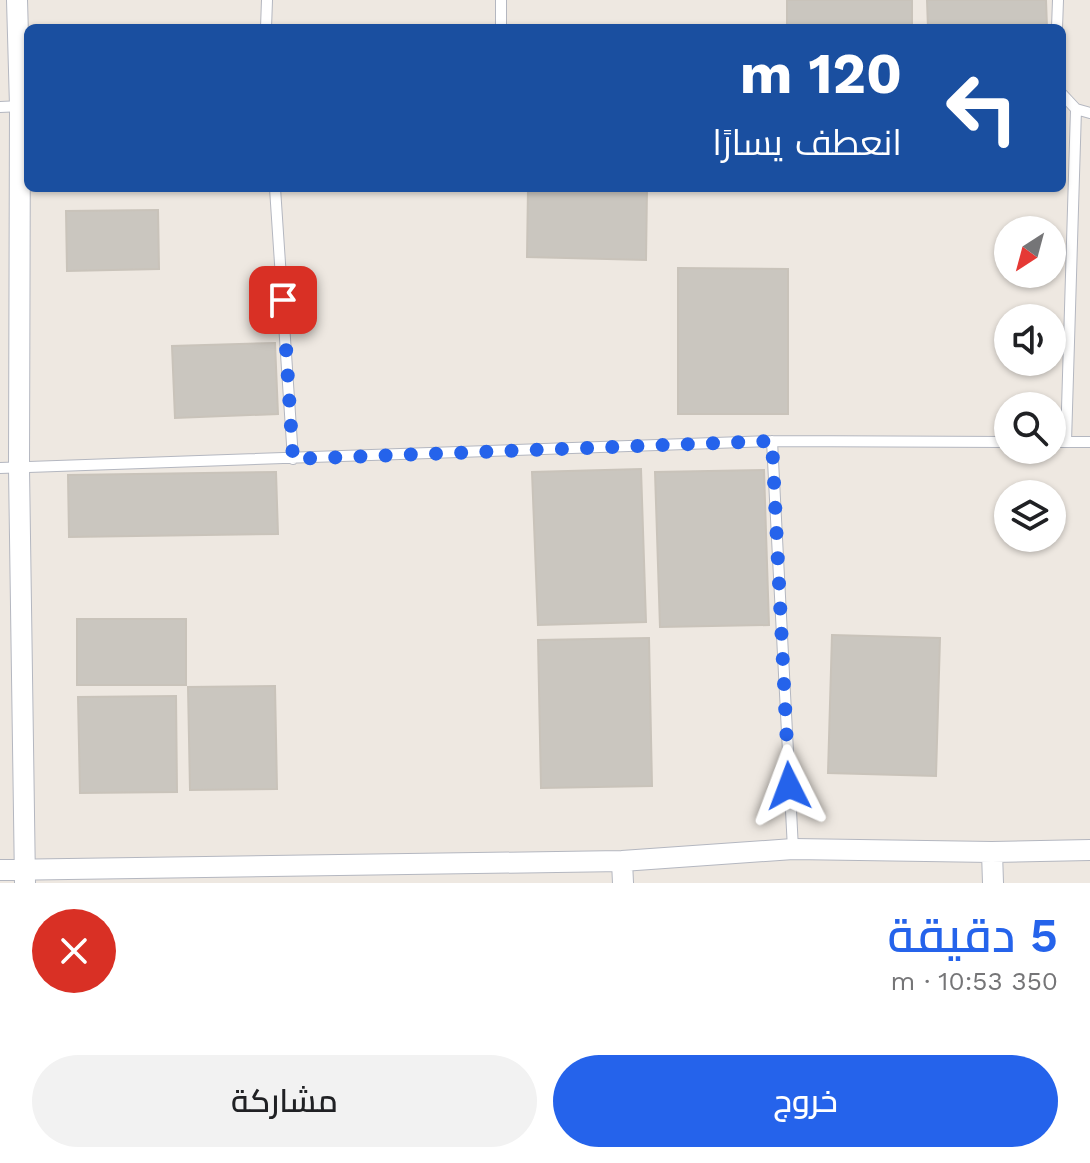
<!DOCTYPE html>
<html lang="ar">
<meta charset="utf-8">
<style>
:root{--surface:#fff;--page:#f2f2f2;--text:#202124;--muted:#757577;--accent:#2563eb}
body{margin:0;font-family:"Work Sans",Cairo,sans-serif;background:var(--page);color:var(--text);direction:rtl;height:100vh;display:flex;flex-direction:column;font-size:30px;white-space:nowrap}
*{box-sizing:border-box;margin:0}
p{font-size:26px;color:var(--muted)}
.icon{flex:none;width:44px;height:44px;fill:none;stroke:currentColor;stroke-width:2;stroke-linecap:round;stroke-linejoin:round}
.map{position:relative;height:883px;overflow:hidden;direction:ltr}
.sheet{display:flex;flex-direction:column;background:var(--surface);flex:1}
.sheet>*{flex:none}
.top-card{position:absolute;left:24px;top:24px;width:1042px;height:168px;border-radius:12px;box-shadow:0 2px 6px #0004;direction:rtl;background:#1a4fa0;color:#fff;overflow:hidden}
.needle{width:52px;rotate:216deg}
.tools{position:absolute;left:994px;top:216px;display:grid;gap:16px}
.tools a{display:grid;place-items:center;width:72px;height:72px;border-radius:50%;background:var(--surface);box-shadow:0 2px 6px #0004;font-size:40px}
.pin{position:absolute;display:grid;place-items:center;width:68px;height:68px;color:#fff;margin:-34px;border-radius:16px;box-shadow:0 4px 12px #0006}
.me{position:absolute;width:88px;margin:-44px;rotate:357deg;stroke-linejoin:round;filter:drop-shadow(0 0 6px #0008)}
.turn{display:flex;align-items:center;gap:28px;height:168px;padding:0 32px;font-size:36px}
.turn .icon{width:104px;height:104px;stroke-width:2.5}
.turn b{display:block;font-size:56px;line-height:68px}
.round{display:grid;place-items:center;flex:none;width:84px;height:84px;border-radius:42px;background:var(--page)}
.head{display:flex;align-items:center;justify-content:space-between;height:136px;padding:0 32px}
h1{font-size:48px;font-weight:600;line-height:60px;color:var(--accent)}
.button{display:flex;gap:16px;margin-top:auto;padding:16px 32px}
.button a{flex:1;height:92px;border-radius:48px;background:var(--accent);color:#fff;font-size:32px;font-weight:600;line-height:92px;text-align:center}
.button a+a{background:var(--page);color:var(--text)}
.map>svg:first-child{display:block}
</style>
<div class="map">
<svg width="1090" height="883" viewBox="0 0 1090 883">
<rect width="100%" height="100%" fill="#eee8e1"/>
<!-- building -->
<path fill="#cac6bf" stroke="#c9c3ba" stroke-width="2" d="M 787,0 L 912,0 L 912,28 L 787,28 Z
M 927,0 L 1046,0 L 1047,28 L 928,28 Z
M 528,188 L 647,188 L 646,260 L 527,257 Z
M 158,210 L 159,269 L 67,271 L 66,211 Z
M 678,268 L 788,269 L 788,414 L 678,414 Z
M 275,343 L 278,414 L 175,418 L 172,346 Z
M 641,469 L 646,622 L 538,625 L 532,472 Z
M 764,470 L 769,625 L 660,627 L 655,472 Z
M 276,472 L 278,534 L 69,537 L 68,475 Z
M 77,619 L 186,619 L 186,685 L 77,685 Z
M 832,635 L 940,638 L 936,776 L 828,773 Z
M 649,638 L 652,786 L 541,788 L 538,640 Z
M 275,686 L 277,789 L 190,790 L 188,687 Z
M 176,696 L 177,792 L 80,793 L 78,697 Z"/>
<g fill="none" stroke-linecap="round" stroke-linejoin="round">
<defs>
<path id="lane" d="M 266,28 L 267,0
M 501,28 L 501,0
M 1057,28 L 1058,0
M 1062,94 L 1076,109 L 1090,113
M 0,107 L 22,106
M 275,188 L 293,459
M 772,441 L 793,849
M 1052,442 L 1090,442
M 1066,442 L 1076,109
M 0,468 L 772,441 L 1008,442"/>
<path id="street" d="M 17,0 L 20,106 L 19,468 L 25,883
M 992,852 L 993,883
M 622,861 L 623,883
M 0,870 L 622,861 L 793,849 L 992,852 L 1090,850"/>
</defs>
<!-- lane casing -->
<use href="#lane" stroke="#b4b7c0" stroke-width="12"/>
<!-- street casing -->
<use href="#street" stroke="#b4b7c0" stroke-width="22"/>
<!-- lane -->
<use href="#lane" stroke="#fff" stroke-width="10"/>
<!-- street -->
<use href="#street" stroke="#fff" stroke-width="20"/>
</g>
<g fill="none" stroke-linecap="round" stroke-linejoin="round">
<!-- route -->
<path stroke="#2563eb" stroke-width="14" stroke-dasharray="0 25.2" d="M 283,300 L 293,459 L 772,441 L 789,786"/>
</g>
</svg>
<div class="tools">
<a><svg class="needle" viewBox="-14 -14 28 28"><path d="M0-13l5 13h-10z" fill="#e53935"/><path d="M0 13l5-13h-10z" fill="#757577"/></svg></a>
<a><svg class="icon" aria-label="sound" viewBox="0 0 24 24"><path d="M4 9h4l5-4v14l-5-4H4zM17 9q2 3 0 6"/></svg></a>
<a><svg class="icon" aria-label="search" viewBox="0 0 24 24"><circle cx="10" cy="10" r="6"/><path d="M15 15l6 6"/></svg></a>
<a><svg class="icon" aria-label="layers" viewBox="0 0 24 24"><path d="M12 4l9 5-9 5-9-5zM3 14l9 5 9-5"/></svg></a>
</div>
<div class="pin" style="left:283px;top:300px;background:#d93025"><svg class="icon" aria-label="arrive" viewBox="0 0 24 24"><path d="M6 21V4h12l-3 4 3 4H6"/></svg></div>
<svg class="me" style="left:789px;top:786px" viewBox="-20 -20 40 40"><path d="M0-17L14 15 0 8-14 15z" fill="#2563eb" stroke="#fff" stroke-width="4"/></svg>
<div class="top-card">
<div class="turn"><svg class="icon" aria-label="left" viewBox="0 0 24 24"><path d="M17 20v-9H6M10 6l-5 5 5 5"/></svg><div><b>120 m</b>انعطف يسارًا</div></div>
</div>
</div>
<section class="sheet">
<div class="head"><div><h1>5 دقيقة</h1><p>350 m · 10:53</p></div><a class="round" style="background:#d93025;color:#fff"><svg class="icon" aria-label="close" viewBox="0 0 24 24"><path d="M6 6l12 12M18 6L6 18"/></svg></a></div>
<div class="button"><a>خروج</a><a>مشاركة</a></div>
</section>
